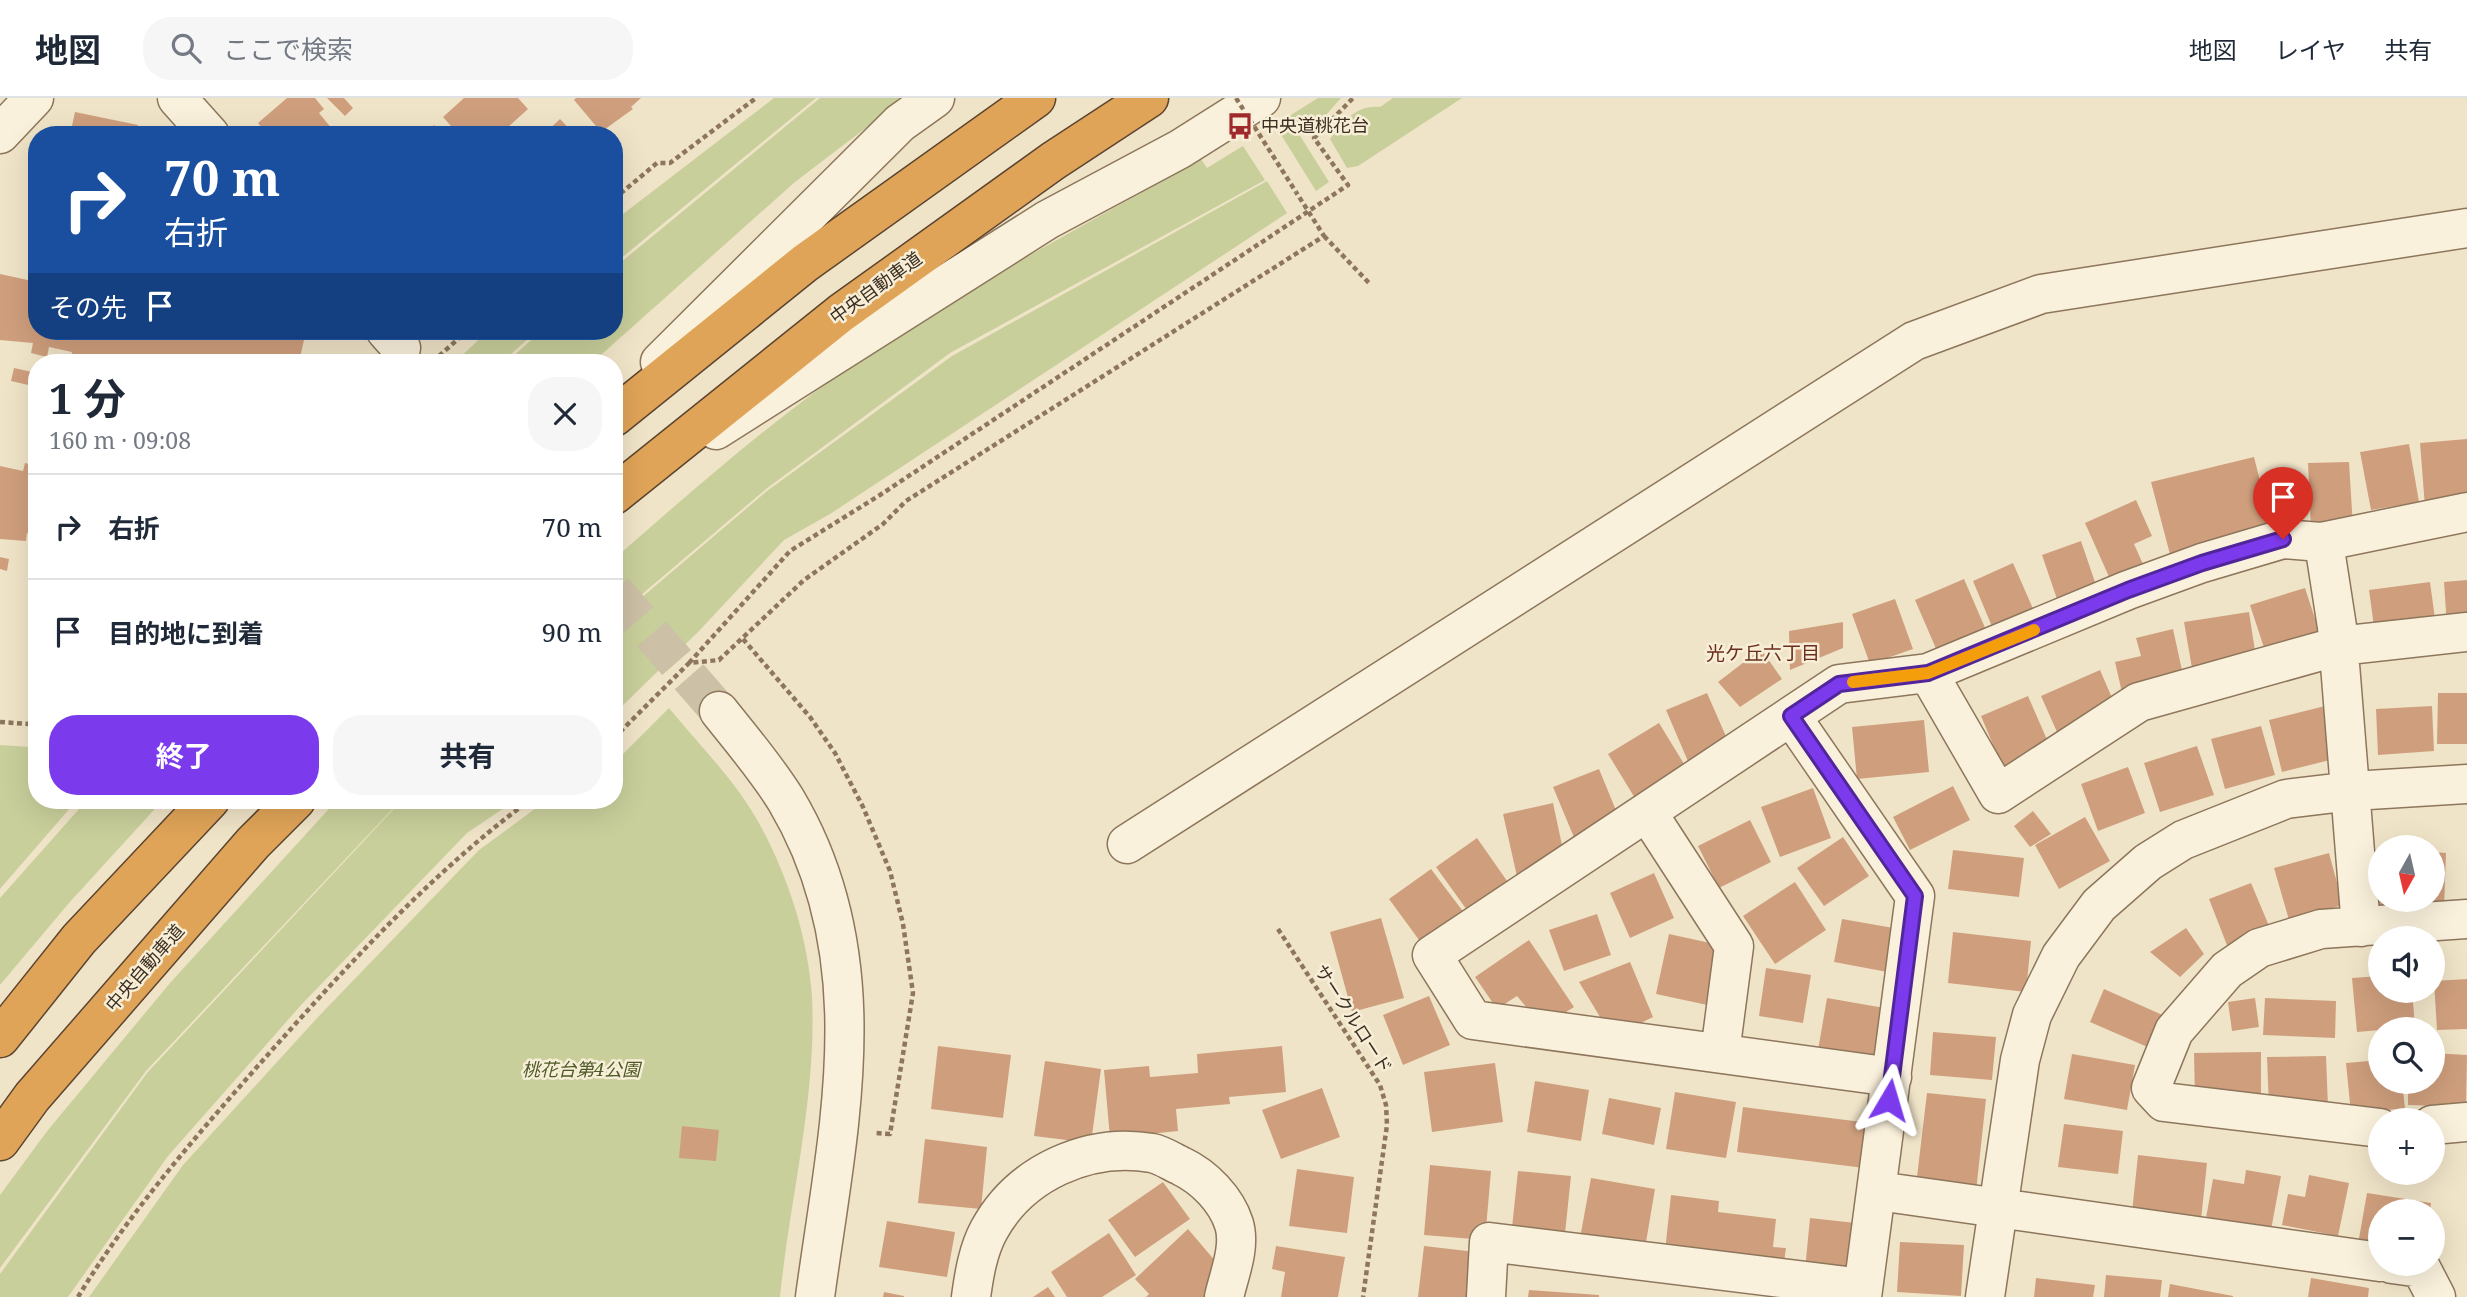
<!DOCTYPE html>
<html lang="ja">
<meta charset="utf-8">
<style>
:root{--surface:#fff;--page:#f6f6f7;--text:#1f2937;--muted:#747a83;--line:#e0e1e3;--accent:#7c3aed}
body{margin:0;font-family:"Noto Serif","Noto Sans JP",serif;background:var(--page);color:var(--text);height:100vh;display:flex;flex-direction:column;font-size:26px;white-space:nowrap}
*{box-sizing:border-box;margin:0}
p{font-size:23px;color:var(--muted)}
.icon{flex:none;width:38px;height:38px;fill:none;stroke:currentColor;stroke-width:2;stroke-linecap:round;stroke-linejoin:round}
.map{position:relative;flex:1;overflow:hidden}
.side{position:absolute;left:28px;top:256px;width:595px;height:455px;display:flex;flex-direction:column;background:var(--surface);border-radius:28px;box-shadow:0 7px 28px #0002}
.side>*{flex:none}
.hud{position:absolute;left:28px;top:28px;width:595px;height:214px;border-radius:28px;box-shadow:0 7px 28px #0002;background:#1a4fa0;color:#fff;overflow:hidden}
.needle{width:46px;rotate:188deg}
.controls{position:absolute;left:2368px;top:737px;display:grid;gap:14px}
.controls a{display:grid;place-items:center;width:77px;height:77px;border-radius:50%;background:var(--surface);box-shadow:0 7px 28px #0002;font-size:35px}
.pin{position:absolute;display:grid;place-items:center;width:60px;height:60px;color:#fff;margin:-72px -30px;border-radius:50% 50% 50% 0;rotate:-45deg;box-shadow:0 0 7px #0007}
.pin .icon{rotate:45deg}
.me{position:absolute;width:77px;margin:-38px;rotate:7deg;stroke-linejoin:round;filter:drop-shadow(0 0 5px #0008)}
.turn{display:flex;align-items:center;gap:24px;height:147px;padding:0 21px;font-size:32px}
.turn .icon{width:91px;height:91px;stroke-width:2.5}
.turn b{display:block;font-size:49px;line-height:60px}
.then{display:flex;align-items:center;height:66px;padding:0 21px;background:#0003;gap:14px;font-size:26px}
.round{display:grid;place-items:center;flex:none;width:74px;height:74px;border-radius:28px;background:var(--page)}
.head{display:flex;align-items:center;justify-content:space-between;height:119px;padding:0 21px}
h1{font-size:42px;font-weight:700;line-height:52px}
.cta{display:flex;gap:14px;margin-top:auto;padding:14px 21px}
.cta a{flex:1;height:80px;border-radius:28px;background:var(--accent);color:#fff;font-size:28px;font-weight:700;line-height:80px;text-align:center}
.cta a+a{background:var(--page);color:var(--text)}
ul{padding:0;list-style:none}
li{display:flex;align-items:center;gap:21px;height:105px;padding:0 21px;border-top:2px solid var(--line)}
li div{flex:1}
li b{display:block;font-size:26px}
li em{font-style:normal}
header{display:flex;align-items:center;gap:42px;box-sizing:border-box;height:98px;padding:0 35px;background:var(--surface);border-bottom:2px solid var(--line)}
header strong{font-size:33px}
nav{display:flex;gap:38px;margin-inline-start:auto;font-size:24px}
.search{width:490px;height:63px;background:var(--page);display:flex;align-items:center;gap:18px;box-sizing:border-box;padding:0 24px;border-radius:28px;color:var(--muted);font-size:26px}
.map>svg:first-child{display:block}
</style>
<header>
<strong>地図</strong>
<div class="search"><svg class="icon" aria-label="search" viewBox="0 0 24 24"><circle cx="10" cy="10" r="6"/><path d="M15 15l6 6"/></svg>ここで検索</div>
<nav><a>地図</a><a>レイヤ</a><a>共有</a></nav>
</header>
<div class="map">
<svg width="2467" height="1199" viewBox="0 0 2467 1199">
<rect width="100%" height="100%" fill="#f0e4c8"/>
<!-- green -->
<path fill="#c9cf9b" d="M 774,0 L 816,0 L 614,166 L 614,123 Z
M 820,0 L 905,0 L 795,84 L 593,264 L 507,264 L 541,233 L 614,233 L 614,170 Z
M 1318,0 L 1341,0 L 1320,24 L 1299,36 L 1329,84 L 1316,93 L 1275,27 Z
M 1393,0 L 1462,0 L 1358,68 L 1347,70 L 1330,41 C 1345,23 1355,7 1380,9 Z
M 1243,48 L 1265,82 L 950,255 L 766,391 L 614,520 L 614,461 C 693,392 771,323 858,263 C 967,188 1086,127 1201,61 L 1207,70 Z
M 1267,83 L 1287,115 L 830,416 L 784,442 L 699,533 L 614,616 L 614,523 L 767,393 L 952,258 Z
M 488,233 L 537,233 L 502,264 L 455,264 Z
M 669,610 C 699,647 737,684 760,727 C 788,778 808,840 812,898 C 817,998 790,1100 780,1199 L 89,1199 L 183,1067 L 318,919 L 479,752 L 547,702 L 614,702 L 614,665 Z
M 37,642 L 37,702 L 77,702 L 0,791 L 0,647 L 29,649 Z
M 87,702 L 163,702 L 69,805 L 0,887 L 0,800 Z
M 337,702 L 401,702 L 146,973 L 0,1170 L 0,1097 L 48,1032 L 170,885 Z
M 402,702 L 516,702 L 467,735 L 302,906 L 168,1058 L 68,1199 L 0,1199 L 0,1176 L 147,975 Z"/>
<!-- building -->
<path fill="#cf9f7d" d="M 287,0 L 315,0 L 324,11 L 319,15 L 337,37 L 268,37 L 258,25 Z
M 327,0 L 344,0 L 353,10 L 345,18 Z
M 464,0 L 518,0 L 528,11 L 499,37 L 459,37 L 443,19 Z
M 576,0 L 641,0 L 631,9 L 633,11 L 601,34 L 574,2 Z
M 75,14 L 138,27 L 137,37 L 70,37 Z
M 560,21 L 575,37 L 543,37 Z
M 434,27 L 443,37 L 423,37 Z
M 0,176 L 37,184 L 37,233 L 306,233 L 299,264 L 129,264 L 129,261 L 108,257 L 107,260 L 97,258 L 95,264 L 71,259 L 72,254 L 49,249 L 47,259 L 31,255 L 33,245 L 0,242 Z
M 14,270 L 37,275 L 37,289 L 11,283 Z
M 2467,341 L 2467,405 L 2425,409 L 2420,345 Z
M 2409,346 L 2419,404 L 2371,412 L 2360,354 Z
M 2254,359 L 2274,438 L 2172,464 L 2151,384 Z
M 2349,364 L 2353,429 L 2311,431 L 2308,365 Z
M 25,365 L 37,368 L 36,437 L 27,435 L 26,443 L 0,441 L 0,368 L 23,373 Z
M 2136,402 L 2152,438 L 2134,446 L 2143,466 L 2110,481 L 2085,425 Z
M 2081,443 L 2097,490 L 2058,504 L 2042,457 Z
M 0,459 L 9,461 L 7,473 L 0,471 Z
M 2013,465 L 2034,513 L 1993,531 L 1973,483 Z
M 1964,481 L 1986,532 L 1937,553 L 1915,502 Z
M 2467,482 L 2467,527 L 2447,529 L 2444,484 Z
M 2430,484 L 2436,528 L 2375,536 L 2369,492 Z
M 2305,490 L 2322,542 L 2267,559 L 2250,507 Z
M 1895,501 L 1913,551 L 1870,566 L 1852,516 Z
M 2249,514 L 2257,566 L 2193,576 L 2184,524 Z
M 1843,524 L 1843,550 L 1790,572 L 1789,533 Z
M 2173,531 L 2185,586 L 2123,599 L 2115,564 L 2141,558 L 2136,540 Z
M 1761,551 L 1782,581 L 1740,609 L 1718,584 Z
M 2100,572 L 2116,609 L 2057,634 L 2041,598 Z
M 1707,595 L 1732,652 L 1693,675 L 1666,612 Z
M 2438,595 L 2467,595 L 2467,646 L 2437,646 Z
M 2028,598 L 2052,653 L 2004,673 L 1981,618 Z
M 2325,608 L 2338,660 L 2282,674 L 2269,622 Z
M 2432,608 L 2434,653 L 2378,657 L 2376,611 Z
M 1924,622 L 1929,674 L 1857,681 L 1852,629 Z
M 1659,625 L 1692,679 L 1641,710 L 1608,656 Z
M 2261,628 L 2275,677 L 2225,691 L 2211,641 Z
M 2197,648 L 2214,697 L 2160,714 L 2144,665 Z
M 2128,669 L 2145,715 L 2098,733 L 2081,686 Z
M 1599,671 L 1622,727 L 1578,749 L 1553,689 Z
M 1953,688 L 1970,722 L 1910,752 L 1893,719 Z
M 1813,690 L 1831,740 L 1780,759 L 1761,709 Z
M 1553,705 L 1566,766 L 1518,783 L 1503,716 Z
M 2033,713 L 2051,736 L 2030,749 L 2014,728 Z
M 2085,719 L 2110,763 L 2059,791 L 2035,747 Z
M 1750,722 L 1771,764 L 1719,790 L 1698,748 Z
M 1843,739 L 1869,778 L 1824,808 L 1797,770 Z
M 1477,740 L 1512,790 L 1472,819 L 1436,769 Z
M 1953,752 L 2024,760 L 2019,799 L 1948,791 Z
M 2432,754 L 2446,755 L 2444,811 L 2379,809 L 2379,802 L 2432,802 Z
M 2329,755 L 2343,807 L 2289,822 L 2274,770 Z
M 1431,771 L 1465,816 L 1422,846 L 1389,801 Z
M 1654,775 L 1674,820 L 1630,840 L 1610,795 Z
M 1795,784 L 1826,832 L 1775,866 L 1743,818 Z
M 2251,785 L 2275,842 L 2232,860 L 2209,801 Z
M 1597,816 L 1611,857 L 1564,873 L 1549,832 Z
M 1381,820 L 1404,900 L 1352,914 L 1330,834 Z
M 1842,821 L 1905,832 L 1898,876 L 1834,864 Z
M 2186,830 L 2204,856 L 2180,879 L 2150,854 Z
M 1953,834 L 2031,843 L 2026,894 L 1948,885 Z
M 1669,836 L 1724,848 L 1712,908 L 1656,896 Z
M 1529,842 L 1574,909 L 1543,929 L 1517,898 L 1497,911 L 1475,879 Z
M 1630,864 L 1653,919 L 1612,939 L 1579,884 Z
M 1766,870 L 1811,877 L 1803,925 L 1759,918 Z
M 2380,878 L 2380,892 L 2412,892 L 2415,929 L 2357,934 L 2352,880 Z
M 2467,881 L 2467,931 L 2437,932 L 2434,883 Z
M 2104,891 L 2167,919 L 2152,951 L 2090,924 Z
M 1429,898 L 1450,947 L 1403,967 L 1383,917 Z
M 1827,900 L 1896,912 L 1885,970 L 1817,958 Z
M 2255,900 L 2259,929 L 2232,933 L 2228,904 Z
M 2265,900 L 2336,903 L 2335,940 L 2263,937 Z
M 1933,934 L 1996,939 L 1992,982 L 1930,977 Z
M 938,948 L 1011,957 L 1003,1020 L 931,1011 Z
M 1282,948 L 1286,994 L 1229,999 L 1230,1006 L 1176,1011 L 1178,1033 L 1110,1040 L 1104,972 L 1149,968 L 1150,979 L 1198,975 L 1197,956 Z
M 2261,954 L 2261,1003 L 2195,1004 L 2194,955 Z
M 2432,955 L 2467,957 L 2466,1009 L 2408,1007 L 2408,984 L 2432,984 Z
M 2072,956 L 2135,967 L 2127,1012 L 2064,1001 Z
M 2326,958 L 2328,1009 L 2269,1010 L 2267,959 Z
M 2380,962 L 2380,984 L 2402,984 L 2405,1010 L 2351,1016 L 2346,965 Z
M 1045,963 L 1101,971 L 1091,1045 L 1034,1038 Z
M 1495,965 L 1503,1024 L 1432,1034 L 1424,974 Z
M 1535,983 L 1589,992 L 1581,1043 L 1527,1034 Z
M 1322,990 L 1340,1039 L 1281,1061 L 1262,1012 Z
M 1675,994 L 1736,1004 L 1726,1060 L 1666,1051 Z
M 1927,995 L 1986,1001 L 1976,1094 L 1916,1087 Z
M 1609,1000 L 1661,1010 L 1654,1047 L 1602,1036 Z
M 1743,1009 L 1878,1026 L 1872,1071 L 1737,1054 Z
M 2064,1026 L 2123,1033 L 2118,1076 L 2058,1069 Z
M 682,1028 L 719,1032 L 716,1063 L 679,1060 Z
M 925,1041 L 987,1049 L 981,1111 L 918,1105 Z
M 2138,1057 L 2207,1065 L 2201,1122 L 2132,1114 Z
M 1430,1067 L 1491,1073 L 1485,1142 L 1424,1137 Z
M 1297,1071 L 1354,1079 L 1347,1135 L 1289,1128 Z
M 2246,1072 L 2281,1078 L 2271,1132 L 2206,1120 L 2213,1081 L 2244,1086 Z
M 1518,1073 L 1571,1078 L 1564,1145 L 1511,1139 Z
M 2309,1077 L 2349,1085 L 2338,1138 L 2282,1127 L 2288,1096 L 2305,1099 Z
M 1591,1080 L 1655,1091 L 1643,1162 L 1578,1151 Z
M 1163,1084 L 1190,1121 L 1135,1159 L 1108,1122 Z
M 2367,1095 L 2431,1105 L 2430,1113 L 2380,1113 L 2380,1149 L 2358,1146 Z
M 1671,1097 L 1719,1103 L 1718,1114 L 1776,1121 L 1773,1149 L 1786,1150 L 1782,1179 L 1664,1163 Z
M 1810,1120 L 1865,1126 L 1858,1188 L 1804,1182 Z
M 887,1123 L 955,1134 L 947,1179 L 879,1169 Z
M 1188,1131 L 1228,1178 L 1208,1199 L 1146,1199 L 1149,1196 L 1135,1181 Z
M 1109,1135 L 1136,1177 L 1102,1199 L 1067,1199 L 1051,1174 Z
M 1900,1144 L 1964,1147 L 1961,1198 L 1897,1194 Z
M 1276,1148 L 1345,1159 L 1338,1199 L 1281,1199 L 1285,1174 L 1272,1171 Z
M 1424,1148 L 1476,1154 L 1471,1199 L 1418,1199 Z
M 2106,1177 L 2162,1182 L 2160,1199 L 2104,1199 Z
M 2036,1180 L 2095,1187 L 2093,1199 L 2034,1199 Z
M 2311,1180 L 2369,1190 L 2368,1199 L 2308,1199 Z
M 2170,1186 L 2233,1198 L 2233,1199 L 2168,1199 Z
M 1048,1189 L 1055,1199 L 1033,1199 Z
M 1529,1192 L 1599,1197 L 1599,1199 L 1528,1199 Z
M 884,1194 L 904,1198 L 904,1199 L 883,1199 Z"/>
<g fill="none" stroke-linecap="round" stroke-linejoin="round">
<!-- minor-tunnel -->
<path stroke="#ccc0a6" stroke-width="38" stroke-dasharray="38 19" stroke-linecap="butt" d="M 614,493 L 719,613"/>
<defs>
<path id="minor" d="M 177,0 L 210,37
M 0,36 L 34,0
M 386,233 L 401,250
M 660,264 L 900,25 L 935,0
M 716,332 L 1047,122 L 1180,51 L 1261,0
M 2321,444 L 2326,458 L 2337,529 L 2361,829
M 1928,575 L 1998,696 L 2139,604 L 2339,548 L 2467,534
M 719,613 C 742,642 767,671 786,702 C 880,860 838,1029 815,1199
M 1791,618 L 1915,798 L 1862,1199
M 1647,714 L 1734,848 L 1720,955
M 1127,746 L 1914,243 L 2041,196 L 2467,130
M 1892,979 L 1473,922 L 1432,857 L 1839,586 L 1928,575 L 2128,492 L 2202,465 L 2283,441 L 2321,444 L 2467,414
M 2432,1027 L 2467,1024
M 2380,1030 L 2164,1004 L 2151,990 L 2174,933 L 2227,872 L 2259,850 L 2321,831 L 2467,821
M 1878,1093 L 2380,1164
M 2392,1166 L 2421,1170 L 2436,1199
M 971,1199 C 974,1177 978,1152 989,1132 C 1020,1075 1088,1044 1152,1055 C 1162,1057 1172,1064 1181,1068 C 1204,1079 1226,1101 1234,1126 C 1241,1149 1229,1177 1224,1199
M 1486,1199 L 1489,1144 L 1863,1190
M 1985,1199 L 2020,962 L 2032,917 L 2061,858 L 2099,807 L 2148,764 L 2183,742 L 2286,701 L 2352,693 L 2467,686"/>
<path id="highway" d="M 614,319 L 805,165 L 1036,0
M 614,397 L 841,215 L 1053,63 L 1149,0
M 0,940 L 79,841 L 210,702
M 0,1043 L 32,999 L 253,745 L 296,702"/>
</defs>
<!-- minor casing -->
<use href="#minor" stroke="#8d765c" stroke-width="41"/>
<!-- highway casing -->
<use href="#highway" stroke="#5b4430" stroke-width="41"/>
<!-- path -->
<path stroke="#8d765c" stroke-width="4.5" stroke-dasharray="5 3.5" stroke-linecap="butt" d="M 614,101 L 657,65 L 670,65 L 756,0
M 1324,138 L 1370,186
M 439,258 L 467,233
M 743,541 L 810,619 L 835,655 L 863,709 L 890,773 L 903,826 L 913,895 L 890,1036 L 875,1035
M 689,565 L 790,453 L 880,397 L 1348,87 L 1314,40 L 1353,0
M 0,624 L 28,626 L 37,618
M 614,640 L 689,565 L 719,562 L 804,482 L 883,426 L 906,403 L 1324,138 L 1296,94
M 1278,831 L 1380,987 L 1386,1007 L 1387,1027 L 1363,1199
M 78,1199 C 130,1113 198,1036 264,961 C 346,869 431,775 530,702"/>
<!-- minor -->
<use href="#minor" stroke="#faf1dc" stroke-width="38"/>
<!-- highway -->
<use href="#highway" stroke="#e0a458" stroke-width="38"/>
<!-- path-bridge -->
<path stroke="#8d765c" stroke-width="4.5" stroke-dasharray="5 3.5" stroke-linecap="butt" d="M 1236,0 L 1296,94"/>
</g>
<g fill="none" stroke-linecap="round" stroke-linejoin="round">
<defs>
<path id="route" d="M 1889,1002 L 1915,798 L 1791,618 L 1839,586 L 1928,575 L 2128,492 L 2202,465 L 2283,441"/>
</defs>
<!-- route casing -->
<use href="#route" stroke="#51269a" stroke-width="18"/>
<!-- route -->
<use href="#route" stroke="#7c3aed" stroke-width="12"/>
<!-- slow -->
<path stroke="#f59e0b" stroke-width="12" d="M 1853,584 L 1928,575 L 2034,532"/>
</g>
<!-- icons -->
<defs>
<symbol id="bus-bare" viewBox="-9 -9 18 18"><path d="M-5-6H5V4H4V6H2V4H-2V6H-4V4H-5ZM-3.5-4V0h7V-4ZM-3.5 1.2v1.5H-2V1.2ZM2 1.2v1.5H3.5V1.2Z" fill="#9e2a2b" stroke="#f7eed8" stroke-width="2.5" paint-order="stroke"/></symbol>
</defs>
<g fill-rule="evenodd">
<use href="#bus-bare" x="1221" y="9" width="38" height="38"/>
</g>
<g text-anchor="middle" stroke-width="5" stroke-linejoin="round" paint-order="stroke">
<!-- poi labels -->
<g font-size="18" fill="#3d2e20" stroke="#f7eed8" text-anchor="start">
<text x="1261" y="34">中央道桃花台</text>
</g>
<!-- street labels -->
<g font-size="18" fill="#3d2e20" stroke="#f7eed8">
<text transform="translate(876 190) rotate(-36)" y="6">中央自動車道</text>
<text transform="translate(145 870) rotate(-49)" y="6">中央自動車道</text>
<text transform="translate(1353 921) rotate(57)" y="6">サークルロード</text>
</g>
<!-- park labels -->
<g font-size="18" font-style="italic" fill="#4d5a26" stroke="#f7eed8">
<text x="581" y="978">桃花台第4公園</text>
</g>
<!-- neighbourhood labels -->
<g font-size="19" fill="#6b2e1e" stroke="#f7eed8">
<text x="1763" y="562">光ケ丘六丁目</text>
</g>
</g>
</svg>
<div class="controls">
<a><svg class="needle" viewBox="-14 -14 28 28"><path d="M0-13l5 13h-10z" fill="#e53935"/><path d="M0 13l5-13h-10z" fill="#747a83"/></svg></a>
<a><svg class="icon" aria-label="sound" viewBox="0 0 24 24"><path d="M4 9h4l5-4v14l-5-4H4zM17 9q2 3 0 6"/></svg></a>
<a><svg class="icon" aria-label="search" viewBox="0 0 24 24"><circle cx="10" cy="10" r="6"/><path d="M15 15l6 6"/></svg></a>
<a>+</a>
<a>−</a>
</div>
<div class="pin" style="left:2283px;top:441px;background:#d93025"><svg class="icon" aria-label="arrive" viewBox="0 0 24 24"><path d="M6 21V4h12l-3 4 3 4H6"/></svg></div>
<svg class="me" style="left:1889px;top:1002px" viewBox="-20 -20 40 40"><path d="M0-17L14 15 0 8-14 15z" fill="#7c3aed" stroke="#fff" stroke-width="4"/></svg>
<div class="hud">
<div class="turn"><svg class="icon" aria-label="right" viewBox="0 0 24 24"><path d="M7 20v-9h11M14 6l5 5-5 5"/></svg><div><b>70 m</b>右折</div></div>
<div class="then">その先<svg class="icon" aria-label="arrive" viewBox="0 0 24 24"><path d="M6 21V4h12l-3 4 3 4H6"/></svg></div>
</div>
<section class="side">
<div class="head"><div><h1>1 分</h1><p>160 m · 09:08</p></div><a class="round"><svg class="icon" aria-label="close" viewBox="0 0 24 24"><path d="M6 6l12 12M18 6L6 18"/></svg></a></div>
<ul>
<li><svg class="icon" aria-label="right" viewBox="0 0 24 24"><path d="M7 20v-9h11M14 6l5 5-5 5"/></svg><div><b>右折</b></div><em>70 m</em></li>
<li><svg class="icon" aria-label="arrive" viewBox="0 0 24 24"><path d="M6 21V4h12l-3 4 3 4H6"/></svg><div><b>目的地に到着</b></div><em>90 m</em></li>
</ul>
<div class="cta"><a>終了</a><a>共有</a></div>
</section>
</div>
